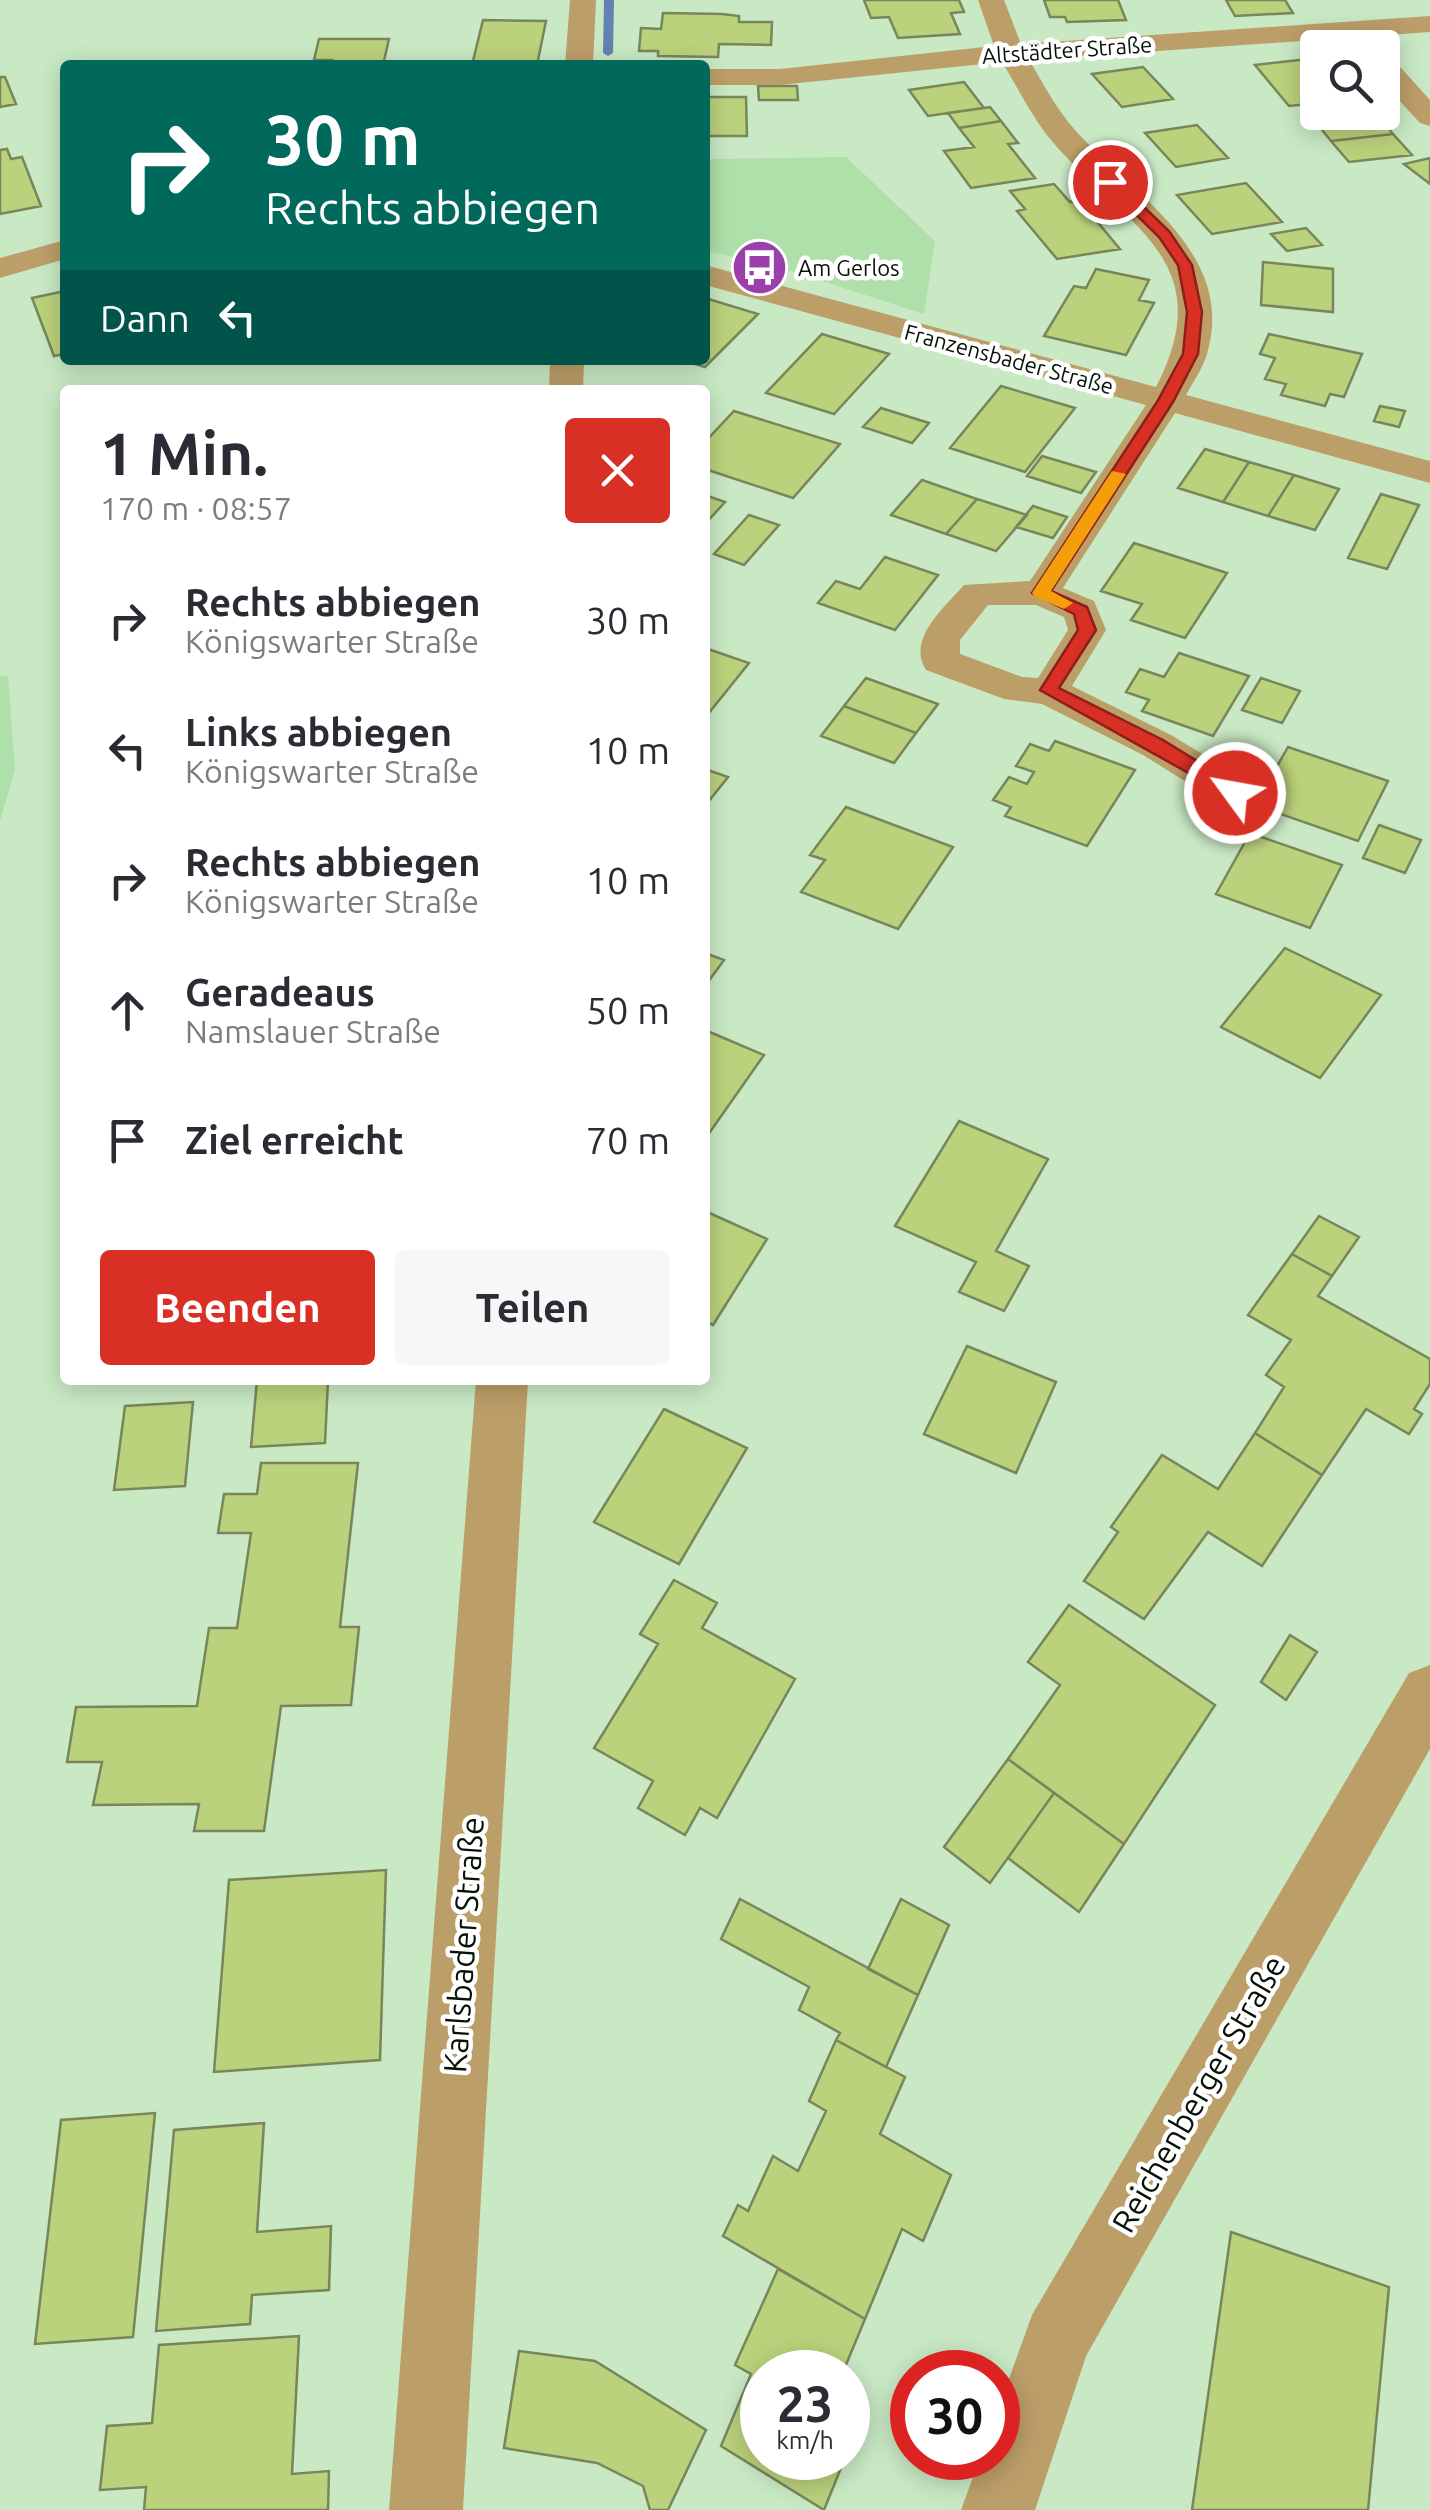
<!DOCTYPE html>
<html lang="de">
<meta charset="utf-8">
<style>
:root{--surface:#fff;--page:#f7f7f7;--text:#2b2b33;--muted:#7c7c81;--accent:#d93025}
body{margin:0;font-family:Ubuntu,sans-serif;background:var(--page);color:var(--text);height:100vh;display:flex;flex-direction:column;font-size:38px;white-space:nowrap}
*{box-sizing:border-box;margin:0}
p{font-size:32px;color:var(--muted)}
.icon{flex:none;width:55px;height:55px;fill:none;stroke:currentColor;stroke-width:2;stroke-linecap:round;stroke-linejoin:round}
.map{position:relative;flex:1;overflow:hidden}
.drawer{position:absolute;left:60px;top:385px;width:650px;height:1000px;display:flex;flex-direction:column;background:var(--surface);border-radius:10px;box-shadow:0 5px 25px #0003}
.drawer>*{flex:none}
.guide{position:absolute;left:60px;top:60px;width:650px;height:305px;border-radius:10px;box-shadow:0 5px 25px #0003;background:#00695c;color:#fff;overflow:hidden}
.controls{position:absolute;left:1300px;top:30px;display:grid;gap:20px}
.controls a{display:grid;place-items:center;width:100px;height:100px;border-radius:10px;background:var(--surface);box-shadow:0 5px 25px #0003;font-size:50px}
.speed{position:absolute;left:740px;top:2350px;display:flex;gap:20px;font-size:50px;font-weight:700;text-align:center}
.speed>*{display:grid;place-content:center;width:130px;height:130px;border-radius:50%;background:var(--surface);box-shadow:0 5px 25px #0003;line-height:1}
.speed small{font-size:25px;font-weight:400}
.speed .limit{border:15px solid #d22;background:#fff;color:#111}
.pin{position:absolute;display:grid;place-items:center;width:85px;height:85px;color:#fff;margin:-42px;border:5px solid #fff;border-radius:50%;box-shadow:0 2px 10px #0007}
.me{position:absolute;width:110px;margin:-55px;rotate:302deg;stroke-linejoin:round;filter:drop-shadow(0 0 8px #0008)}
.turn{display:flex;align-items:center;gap:35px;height:210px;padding:0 40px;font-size:45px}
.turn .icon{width:130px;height:130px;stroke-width:2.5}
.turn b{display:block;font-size:70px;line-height:85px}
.then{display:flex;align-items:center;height:95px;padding:0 40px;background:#0003;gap:20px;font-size:38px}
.round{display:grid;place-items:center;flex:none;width:105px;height:105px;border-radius:10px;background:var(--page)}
.overview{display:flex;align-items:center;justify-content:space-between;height:170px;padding:0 40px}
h1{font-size:60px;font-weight:700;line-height:75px}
.button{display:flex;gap:20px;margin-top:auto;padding:20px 40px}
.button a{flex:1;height:115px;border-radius:10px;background:var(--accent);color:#fff;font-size:40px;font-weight:700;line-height:115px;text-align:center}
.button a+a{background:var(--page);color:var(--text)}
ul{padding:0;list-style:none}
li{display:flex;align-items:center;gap:30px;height:130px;padding:0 40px}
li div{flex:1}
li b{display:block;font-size:38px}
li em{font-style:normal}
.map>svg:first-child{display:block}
</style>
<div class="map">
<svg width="1430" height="2510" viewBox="0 0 1430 2510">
<rect width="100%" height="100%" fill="#c9e9c4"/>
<!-- green -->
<path fill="#b0e0a9" d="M 846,157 L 935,241 L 924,314 L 769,264 L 705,251 L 705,159 Z
M 0,676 L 8,676 L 15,770 L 0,821 Z"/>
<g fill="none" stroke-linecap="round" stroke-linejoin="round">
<!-- stream -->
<path fill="#6182b2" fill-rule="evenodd" d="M 604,0 L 614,0 L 613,53 L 608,56 L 603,53 Z"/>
</g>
<!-- building -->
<path fill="#bbd27c" stroke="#79855b" stroke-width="2.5" d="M 864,0 L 959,0 L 964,12 L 951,13 L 960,34 L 898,38 L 889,17 L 871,18 Z
M 1044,0 L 1118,0 L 1126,20 L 1067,22 L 1065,17 L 1050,17 Z
M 1226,0 L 1285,0 L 1293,13 L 1235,16 Z
M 663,13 L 722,14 L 739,16 L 739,22 L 772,22 L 771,45 L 719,44 L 718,57 L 658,56 L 658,51 L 639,51 L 641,28 L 661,29 Z
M 483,20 L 546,21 L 537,65 L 472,65 Z
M 319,39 L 389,39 L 383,65 L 331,65 L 332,60 L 314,60 Z
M 1318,58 L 1318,103 L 1289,106 L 1255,65 Z
M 1143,67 L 1173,99 L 1122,107 L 1092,74 Z
M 0,77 L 5,77 L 16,104 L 0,107 Z
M 964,82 L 984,108 L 928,116 L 909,90 Z
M 758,86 L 797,86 L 798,100 L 759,100 Z
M 705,97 L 746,97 L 747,136 L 705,136 Z
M 990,107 L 1001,121 L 959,128 L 948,113 Z
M 1376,113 L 1393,134 L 1331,141 L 1314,120 Z
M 1001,121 L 1018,143 L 1008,144 L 1035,178 L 971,188 L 944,151 L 974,147 L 959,128 Z
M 1197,125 L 1228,158 L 1176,167 L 1145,133 Z
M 1393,134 L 1412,155 L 1349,162 L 1331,141 Z
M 7,149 L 11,159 L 22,157 L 41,206 L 0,214 L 0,150 Z
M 1430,158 L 1430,184 L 1404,164 Z
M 1246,183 L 1282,222 L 1212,234 L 1177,195 Z
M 1054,184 L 1070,202 L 1079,200 L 1120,249 L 1057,259 L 1017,211 L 1025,209 L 1010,191 Z
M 1306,228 L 1322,245 L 1287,251 L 1271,234 Z
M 1263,262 L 1333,269 L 1333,312 L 1261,305 Z
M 1096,269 L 1149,280 L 1139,300 L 1154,303 L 1126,355 L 1044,336 L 1074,286 L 1086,288 Z
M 65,291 L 65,354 L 54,356 L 32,298 Z
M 705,298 L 758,314 L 705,367 L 682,360 L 705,360 Z
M 822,334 L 889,354 L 834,414 L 766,393 Z
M 1269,334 L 1362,354 L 1344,397 L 1330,394 L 1325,406 L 1281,395 L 1286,384 L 1265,379 L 1275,358 L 1260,354 Z
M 1001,386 L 1075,408 L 1025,472 L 950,448 Z
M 1380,406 L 1405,411 L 1399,427 L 1374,421 Z
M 881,408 L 929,423 L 912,443 L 863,427 Z
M 734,411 L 840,444 L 793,498 L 705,469 L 705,442 Z
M 1205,449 L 1249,462 L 1223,502 L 1178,488 Z
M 1042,456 L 1096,472 L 1081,493 L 1027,476 Z
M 1249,462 L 1294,475 L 1268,516 L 1223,502 Z
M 1294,475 L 1339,489 L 1315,530 L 1268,516 Z
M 922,480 L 977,499 L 946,534 L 891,515 Z
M 1381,494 L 1419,505 L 1387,569 L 1348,558 Z
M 705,495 L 725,502 L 705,524 Z
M 977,499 L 1027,515 L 996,551 L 946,534 Z
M 1033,506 L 1067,517 L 1053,538 L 1016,527 Z
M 749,515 L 779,525 L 744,565 L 714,554 Z
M 1134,543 L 1227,573 L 1185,638 L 1131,620 L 1142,604 L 1101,591 Z
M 885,557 L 938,575 L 895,630 L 818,603 L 836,581 L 860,589 Z
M 705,648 L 749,663 L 708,714 L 705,712 Z
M 1179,653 L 1249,676 L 1213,736 L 1142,711 L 1149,700 L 1126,692 L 1140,669 L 1164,677 Z
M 866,678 L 938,704 L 916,733 L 844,706 Z
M 1261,678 L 1300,691 L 1282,723 L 1242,710 Z
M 844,706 L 916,733 L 894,763 L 821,736 Z
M 1055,741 L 1135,770 L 1087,846 L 1005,816 L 1011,807 L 993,800 L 1009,777 L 1027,784 L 1034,772 L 1016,766 L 1030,744 L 1049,751 Z
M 1288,747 L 1388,781 L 1358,841 L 1255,805 Z
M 705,769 L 728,777 L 705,806 Z
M 846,807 L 953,847 L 898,929 L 801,892 L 825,860 L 810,855 Z
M 1379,825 L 1421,840 L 1405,873 L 1363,858 Z
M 1250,833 L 1342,865 L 1310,928 L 1216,894 Z
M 1285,948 L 1381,995 L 1320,1078 L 1221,1027 Z
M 705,953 L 724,960 L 705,986 Z
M 705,1030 L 764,1055 L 705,1139 Z
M 959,1121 L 1048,1159 L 996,1251 L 1029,1266 L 1004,1311 L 959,1292 L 976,1262 L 895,1226 Z
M 705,1211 L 767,1239 L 713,1325 L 705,1321 Z
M 1319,1216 L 1359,1237 L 1332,1276 L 1292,1254 Z
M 1292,1254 L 1332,1276 L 1318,1296 L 1430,1359 L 1430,1384 L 1414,1409 L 1422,1414 L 1409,1434 L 1366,1409 L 1322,1475 L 1255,1433 L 1284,1387 L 1266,1375 L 1291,1340 L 1248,1315 Z
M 967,1346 L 1056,1382 L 1016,1473 L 924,1434 Z
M 257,1380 L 328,1380 L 325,1443 L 251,1447 Z
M 193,1402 L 185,1486 L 114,1490 L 125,1406 Z
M 664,1409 L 747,1448 L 679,1564 L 594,1522 Z
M 1255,1433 L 1322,1475 L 1262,1566 L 1208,1532 L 1144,1619 L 1084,1581 L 1118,1532 L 1111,1527 L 1162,1455 L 1218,1489 Z
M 261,1463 L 358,1463 L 340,1627 L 359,1627 L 351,1705 L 281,1706 L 264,1831 L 194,1831 L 199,1804 L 93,1805 L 102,1762 L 67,1762 L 76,1707 L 197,1706 L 209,1628 L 237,1628 L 251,1533 L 218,1533 L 224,1494 L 257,1494 Z
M 674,1580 L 717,1603 L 702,1628 L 795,1679 L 717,1818 L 700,1808 L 685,1835 L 638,1808 L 653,1781 L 594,1748 L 658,1644 L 640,1634 Z
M 1069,1605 L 1215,1705 L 1124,1844 L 1008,1759 L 1060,1685 L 1028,1662 Z
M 1290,1635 L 1317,1652 L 1286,1700 L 1261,1682 Z
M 1008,1759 L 1054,1793 L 990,1883 L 944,1847 Z
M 1054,1793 L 1124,1844 L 1079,1912 L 1008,1858 Z
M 386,1870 L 380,2060 L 214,2072 L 229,1880 Z
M 740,1899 L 918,1995 L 886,2067 L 836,2040 L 840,2033 L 799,2010 L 809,1987 L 721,1939 Z
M 901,1899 L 949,1925 L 918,1995 L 868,1969 Z
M 836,2040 L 905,2077 L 880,2134 L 951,2175 L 923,2241 L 902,2229 L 865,2319 L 723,2236 L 738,2205 L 748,2211 L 773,2156 L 798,2171 L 826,2111 L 809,2101 Z
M 155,2113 L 133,2337 L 35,2344 L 61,2120 Z
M 264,2123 L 257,2232 L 331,2226 L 329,2290 L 252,2295 L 250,2324 L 156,2331 L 174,2130 Z
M 1231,2232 L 1389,2287 L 1368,2510 L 1192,2510 Z
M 778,2269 L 865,2319 L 843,2372 L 762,2372 L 762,2458 L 845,2458 L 824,2510 L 721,2446 L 751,2374 L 735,2365 Z
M 299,2336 L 292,2474 L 329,2471 L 328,2510 L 144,2510 L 146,2487 L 100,2490 L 107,2426 L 152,2423 L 159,2345 Z
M 519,2351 L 595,2361 L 706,2430 L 668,2510 L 650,2510 L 643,2486 L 597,2463 L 504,2448 Z"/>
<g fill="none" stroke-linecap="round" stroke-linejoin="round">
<!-- minor -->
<path fill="#bc9e69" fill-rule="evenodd" d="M 570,0 L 596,0 L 593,65 L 565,65 Z
M 978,0 L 1004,0 L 1021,44 L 1430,16 L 1430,32 L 1029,60 C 1043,83 1057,110 1075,130 C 1132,194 1237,253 1207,354 C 1203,368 1193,382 1186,395 L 1430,461 L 1430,483 L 1175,413 L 1063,588 L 1094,601 L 1106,630 L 1072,686 L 1171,735 L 1250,783 L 1256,793 L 1250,803 L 1235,807 L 1220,803 L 1143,755 L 1042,704 L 1004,699 L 926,670 C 906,639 945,607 964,585 L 1030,581 L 1146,405 L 705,285 L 705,265 L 1156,387 C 1223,258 1121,224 1051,140 C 1032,117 1018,88 1002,62 L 780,85 L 705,85 L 705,69 L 780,69 L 994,46 ZM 988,605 L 1036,605 L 1064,617 L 1068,630 L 1038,678 L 1022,677 L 960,654 L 960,640 Z
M 1382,56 L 1392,58 L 1430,100 L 1430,126 L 1420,123 L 1382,82 Z
M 65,240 L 65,259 L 0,278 L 0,258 Z
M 550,360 L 584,360 L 583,390 L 549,390 Z
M 476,1380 L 528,1380 L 463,2510 L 389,2510 Z
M 1430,1665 L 1430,1749 L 1086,2356 L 1035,2510 L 961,2510 L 980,2458 L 998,2458 L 998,2409 L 1032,2315 L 1409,1673 Z"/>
</g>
<!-- route -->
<path fill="#d93025" stroke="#8d1f18" stroke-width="2.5" d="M 1106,179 L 1115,179 L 1169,231 L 1192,265 L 1202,312 L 1198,354 L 1173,402 L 1051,591 L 1087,607 L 1096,630 L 1059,688 L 1163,740 L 1241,788 L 1244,793 L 1235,799 L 1040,690 L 1078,630 L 1074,614 L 1032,593 L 1157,402 L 1183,354 L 1187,312 L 1178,265 L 1159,237 L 1106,185 Z"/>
<!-- slow -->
<path fill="#f59e0b" d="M 1112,471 L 1126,474 L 1051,591 L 1073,603 L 1064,609 L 1035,597 L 1032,593 Z"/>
<!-- icons -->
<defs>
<symbol id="bus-disc" viewBox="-11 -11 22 22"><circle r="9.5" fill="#9b40ab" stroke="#fff"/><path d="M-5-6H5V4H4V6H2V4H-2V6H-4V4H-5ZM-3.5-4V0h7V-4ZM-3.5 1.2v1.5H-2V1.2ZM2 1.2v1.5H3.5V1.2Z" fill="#fff"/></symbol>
</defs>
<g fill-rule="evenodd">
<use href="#bus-disc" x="728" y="236" width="63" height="63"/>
</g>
<g text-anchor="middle" stroke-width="9" stroke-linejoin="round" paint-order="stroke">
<!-- far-street labels -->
<g font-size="22" fill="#071206" stroke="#fff">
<text transform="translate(1067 50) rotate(-4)" y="8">Altstädter Straße</text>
<text transform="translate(1009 359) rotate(15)" y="8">Franzensbader Straße</text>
</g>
<!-- far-poi labels -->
<g font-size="22" fill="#071206" stroke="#fff" text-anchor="start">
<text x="798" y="276">Am Gerlos</text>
</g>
<!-- near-street labels -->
<g font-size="32" fill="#071206" stroke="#fff">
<text transform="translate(464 1945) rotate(-86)" y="11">Karlsbader Straße</text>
<text transform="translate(1199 2094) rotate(-60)" y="11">Reichenberger Straße</text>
</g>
</g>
</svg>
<div class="controls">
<a><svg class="icon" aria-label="search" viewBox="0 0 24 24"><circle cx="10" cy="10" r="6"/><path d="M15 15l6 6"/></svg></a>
</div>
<div class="speed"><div>23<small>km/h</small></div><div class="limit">30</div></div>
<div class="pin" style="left:1110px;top:182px;background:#d93025"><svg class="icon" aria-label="arrive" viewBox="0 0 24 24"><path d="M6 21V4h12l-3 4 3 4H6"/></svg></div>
<svg class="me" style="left:1235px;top:793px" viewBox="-20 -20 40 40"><circle r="17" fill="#d93025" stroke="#fff" stroke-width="3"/><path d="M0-11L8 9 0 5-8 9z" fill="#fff"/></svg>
<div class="guide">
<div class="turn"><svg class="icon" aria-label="right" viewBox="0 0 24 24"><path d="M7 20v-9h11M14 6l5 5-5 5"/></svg><div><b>30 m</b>Rechts abbiegen</div></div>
<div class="then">Dann<svg class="icon" aria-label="left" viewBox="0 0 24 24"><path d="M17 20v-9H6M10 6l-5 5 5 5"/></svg></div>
</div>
<section class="drawer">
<div class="overview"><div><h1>1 Min.</h1><p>170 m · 08:57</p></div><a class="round" style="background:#d93025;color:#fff"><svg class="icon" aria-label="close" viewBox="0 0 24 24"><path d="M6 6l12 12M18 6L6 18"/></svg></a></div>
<ul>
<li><svg class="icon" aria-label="right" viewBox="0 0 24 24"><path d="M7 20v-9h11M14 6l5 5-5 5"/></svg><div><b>Rechts abbiegen</b><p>Königswarter Straße</p></div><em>30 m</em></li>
<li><svg class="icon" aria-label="left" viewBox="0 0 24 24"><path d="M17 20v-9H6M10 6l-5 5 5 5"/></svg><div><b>Links abbiegen</b><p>Königswarter Straße</p></div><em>10 m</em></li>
<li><svg class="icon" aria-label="right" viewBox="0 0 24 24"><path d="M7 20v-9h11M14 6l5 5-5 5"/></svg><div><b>Rechts abbiegen</b><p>Königswarter Straße</p></div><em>10 m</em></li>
<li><svg class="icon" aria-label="ahead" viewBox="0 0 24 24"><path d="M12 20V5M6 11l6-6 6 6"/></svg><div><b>Geradeaus</b><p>Namslauer Straße</p></div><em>50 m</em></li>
<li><svg class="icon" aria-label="arrive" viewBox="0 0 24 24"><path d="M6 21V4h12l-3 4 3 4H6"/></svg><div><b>Ziel erreicht</b></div><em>70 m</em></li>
</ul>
<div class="button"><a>Beenden</a><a>Teilen</a></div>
</section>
</div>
